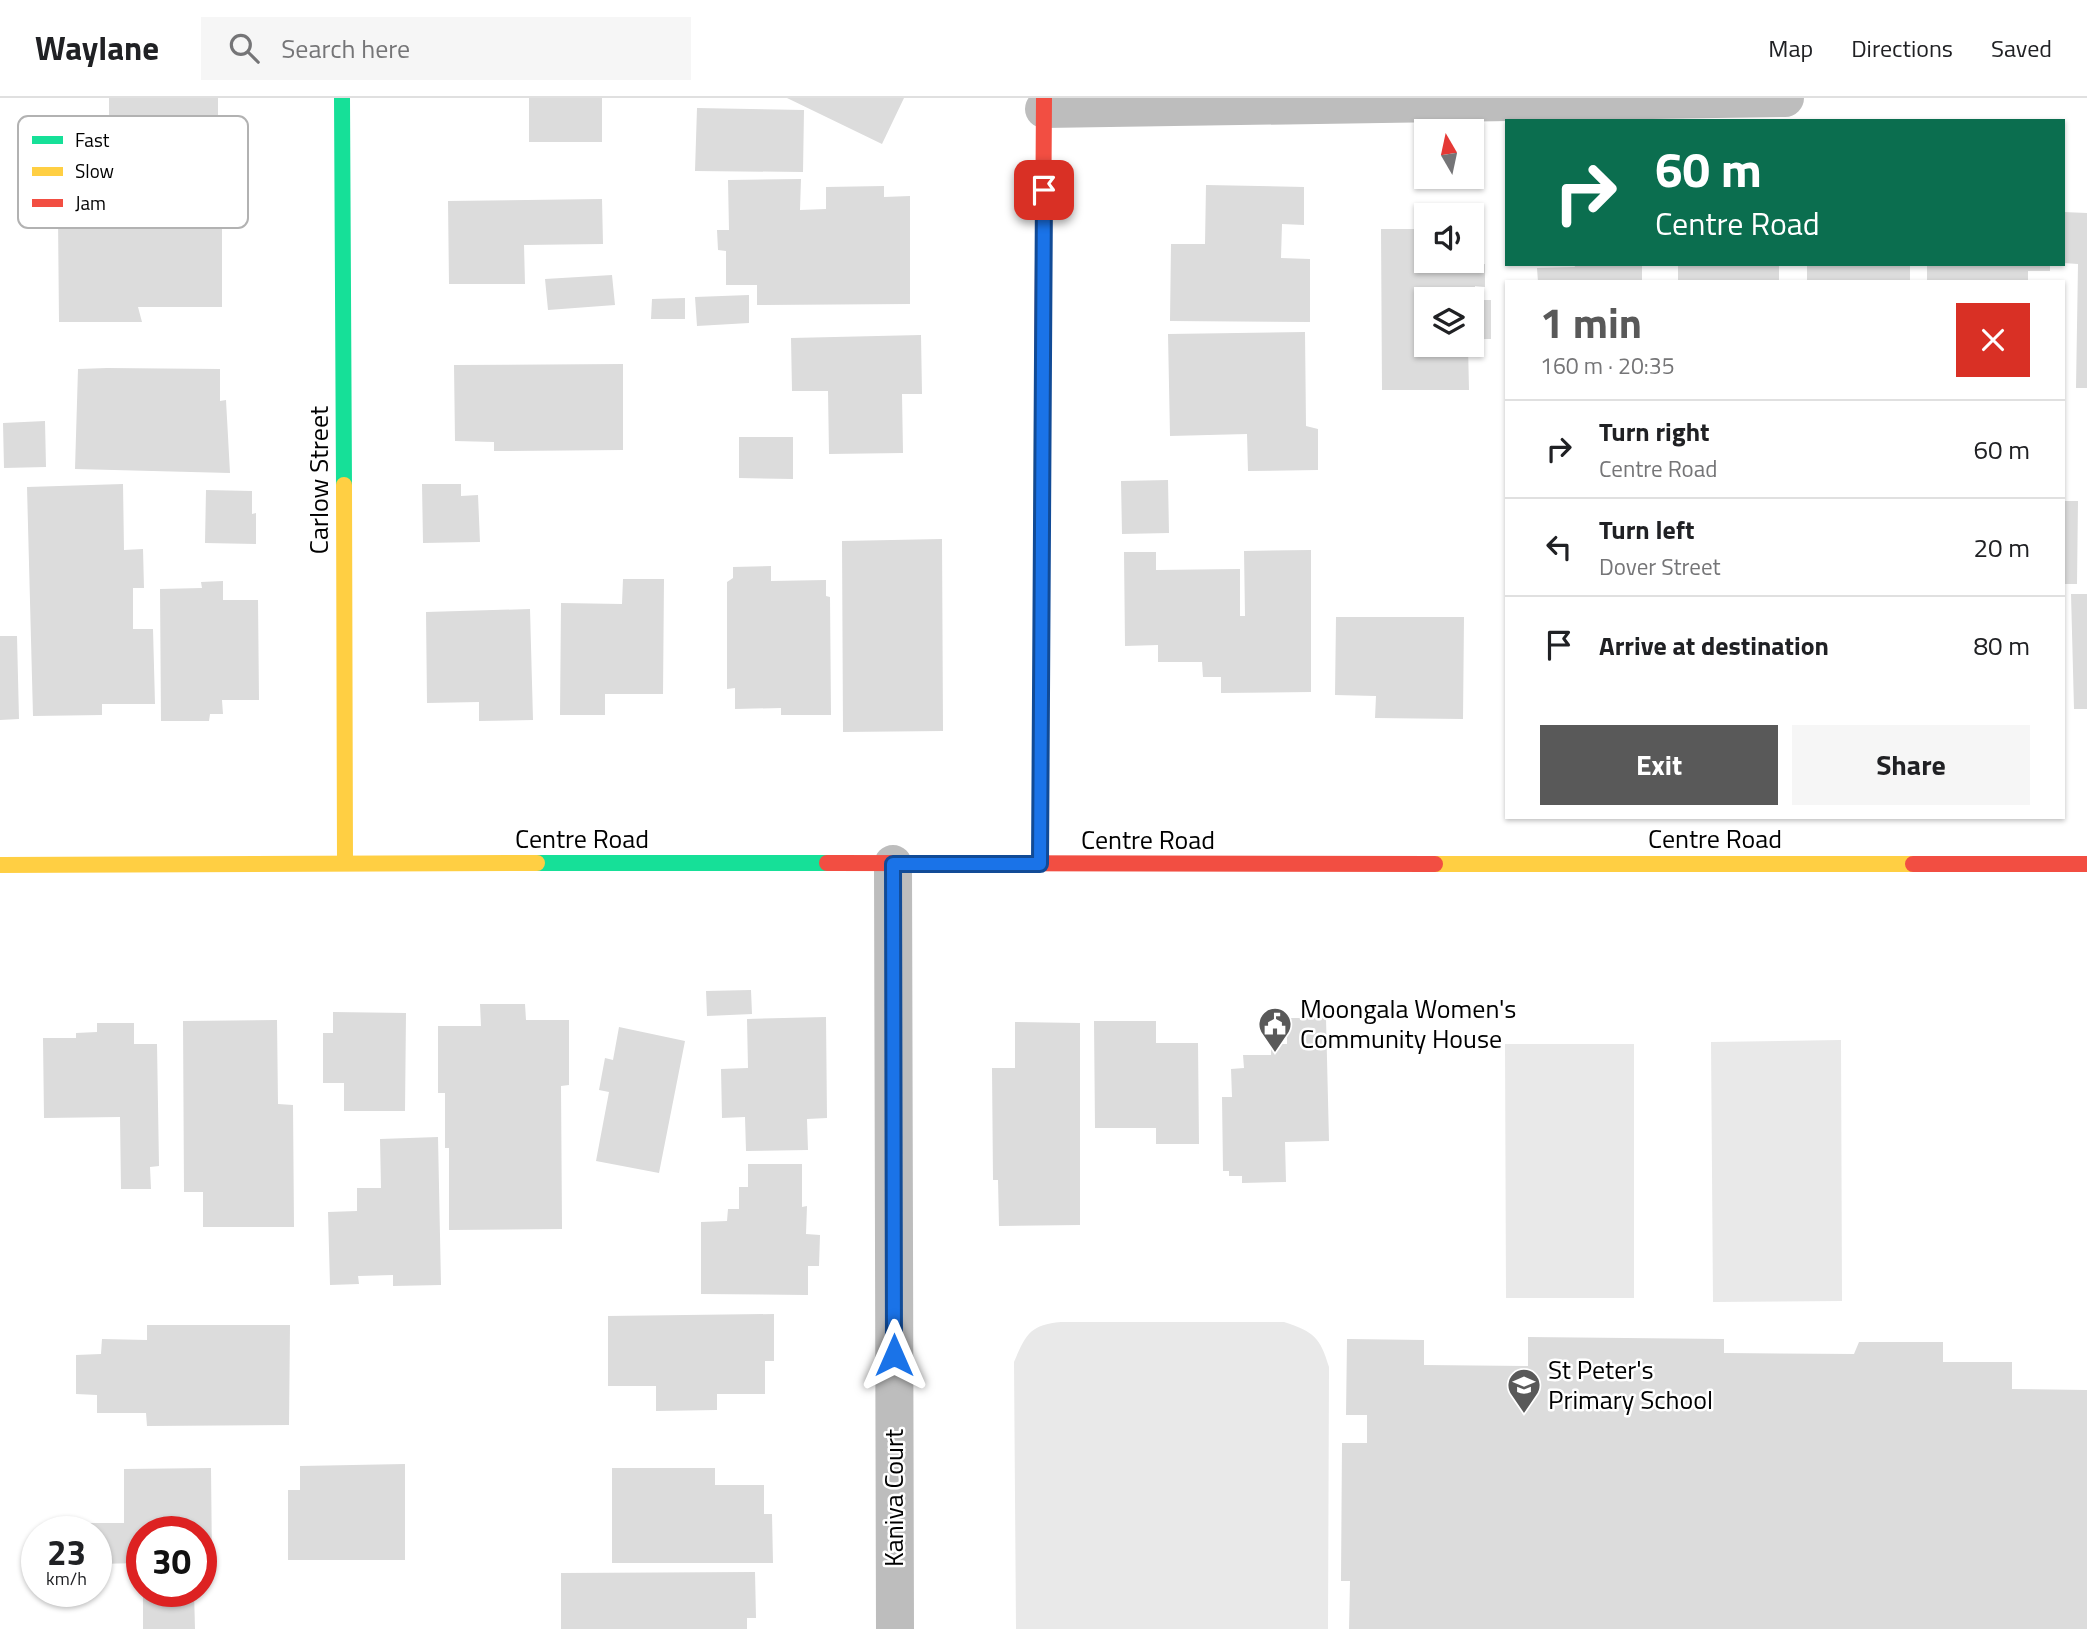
<!DOCTYPE html>
<meta charset="utf-8">
<style>
:root{--surface:#fff;--page:#f6f6f6;--text:#202124;--muted:#757577;--line:#e0e0e0;--accent:#595959}
body{margin:0;font-family:"Titillium Web",sans-serif;background:var(--page);color:var(--text);height:100vh;display:flex;flex-direction:column;font-size:26px;white-space:nowrap}
*{box-sizing:border-box;margin:0}
p{font-size:23px;color:var(--muted)}
.icon{flex:none;width:38px;height:38px;fill:none;stroke:currentColor;stroke-width:2;stroke-linecap:round;stroke-linejoin:round}
.map{position:relative;flex:1;overflow:hidden}
.drawer{position:absolute;left:1505px;top:182px;width:560px;height:539px;display:flex;flex-direction:column;background:var(--surface);border-radius:0px;box-shadow:0 2px 5px #0004}
.drawer>*{flex:none}
.hud{position:absolute;left:1505px;top:21px;width:560px;height:147px;border-radius:0px;box-shadow:0 2px 5px #0004;background:#0b6e4f;color:#fff;overflow:hidden}
.needle{width:46px;rotate:351deg}
.tools{position:absolute;left:1414px;top:21px;display:grid;gap:14px}
.tools a{display:grid;place-items:center;width:70px;height:70px;border-radius:0px;background:var(--surface);box-shadow:0 2px 5px #0004;font-size:35px}
.speed{position:absolute;left:21px;top:1418px;display:flex;gap:14px;font-size:35px;font-weight:700;text-align:center}
.speed>*{display:grid;place-content:center;width:91px;height:91px;border-radius:50%;background:var(--surface);box-shadow:0 2px 5px #0004;line-height:1}
.speed small{font-size:18px;font-weight:400}
.speed .limit{border:10px solid #d22;background:#fff;color:#111}
.pin{position:absolute;display:grid;place-items:center;width:60px;height:60px;color:#fff;margin:-30px;border-radius:14px;box-shadow:0 4px 10px #0006}
.me{position:absolute;width:77px;margin:-38px;rotate:0deg;stroke-linejoin:round;filter:drop-shadow(0 0 5px #0008)}
.turn{display:flex;align-items:center;gap:24px;height:147px;padding:0 35px;font-size:32px}
.turn .icon{width:91px;height:91px;stroke-width:2.5}
.turn b{display:block;font-size:49px;line-height:60px}
.round{display:grid;place-items:center;flex:none;width:74px;height:74px;border-radius:0px;background:var(--page)}
.summary{display:flex;align-items:center;justify-content:space-between;height:119px;padding:0 35px}
h1{font-size:42px;font-weight:700;line-height:52px;color:var(--accent)}
.action{display:flex;gap:14px;margin-top:auto;padding:14px 35px}
.action a{flex:1;height:80px;border-radius:0px;background:var(--accent);color:#fff;font-size:28px;font-weight:700;line-height:80px;text-align:center}
.action a+a{background:var(--page);color:var(--text)}
ul{padding:0;list-style:none}
li{display:flex;align-items:center;gap:21px;height:98px;padding:0 35px;border-top:2px solid var(--line)}
li div{flex:1}
li b{display:block;font-size:26px}
li em{font-style:normal}
header{display:flex;align-items:center;gap:42px;box-sizing:border-box;height:98px;padding:0 35px;background:var(--surface);border-bottom:2px solid var(--line)}
header strong{font-size:33px}
nav{display:flex;gap:38px;margin-inline-start:auto;font-size:24px}
.search{width:490px;height:63px;background:var(--page);display:flex;align-items:center;gap:18px;box-sizing:border-box;padding:0 24px;border-radius:0px;color:var(--muted);font-size:26px}
.map>svg:first-child{display:block}
</style>
<header>
<strong>Waylane</strong>
<div class="search"><svg class="icon" aria-label="search" viewBox="0 0 24 24"><circle cx="10" cy="10" r="6"/><path d="M15 15l6 6"/></svg>Search here</div>
<nav><a>Map</a><a>Directions</a><a>Saved</a></nav>
</header>
<div class="map">
<svg width="2087" height="1531" viewBox="0 0 2087 1531">
<rect width="100%" height="100%" fill="#fff"/>
<!-- green -->
<path fill="#e9e9e9" d="M 1841,942 L 1842,1203 L 1713,1204 L 1711,944 Z
M 1505,946 L 1634,946 L 1634,1200 L 1506,1200 Z
M 1061,1224 L 1284,1224 C 1314,1234 1320,1239 1329,1269 L 1328,1531 L 1016,1531 L 1014,1264 C 1026,1236 1030,1227 1061,1224 Z"/>
<!-- building -->
<path fill="#dcdcdc" d="M 109,0 L 218,0 L 218,21 L 180,23 L 180,37 L 124,38 L 123,19 L 109,20 Z
M 529,0 L 602,0 L 602,44 L 529,44 Z
M 787,0 L 904,0 L 882,46 Z
M 697,10 L 804,12 L 803,74 L 695,73 Z
M 173,76 L 227,76 L 226,127 L 222,127 L 222,209 L 138,209 L 142,224 L 59,224 L 58,120 L 174,120 Z
M 801,81 L 800,112 L 826,111 L 826,89 L 884,88 L 884,99 L 910,98 L 910,206 L 757,207 L 757,187 L 726,187 L 726,153 L 718,152 L 717,132 L 729,132 L 728,82 Z
M 1206,87 L 1304,89 L 1304,127 L 1282,126 L 1281,160 L 1310,161 L 1310,224 L 1170,223 L 1171,146 L 1205,146 Z
M 602,101 L 603,146 L 524,147 L 525,186 L 449,186 L 448,103 Z
M 2063,114 L 2087,115 L 2087,290 L 2076,290 L 2078,166 L 2063,165 Z
M 1381,131 L 1426,131 L 1426,163 L 1435,163 L 1435,166 L 1485,166 L 1485,189 L 1475,188 L 1475,202 L 1491,202 L 1491,241 L 1472,241 L 1472,201 L 1426,201 L 1426,247 L 1468,247 L 1469,292 L 1382,292 Z
M 1574,166 L 1642,166 L 1642,184 L 1538,184 L 1537,170 L 1575,169 Z
M 1678,166 L 1779,166 L 1779,184 L 1678,184 Z
M 1807,166 L 1910,166 L 1910,184 L 1807,184 Z
M 1927,166 L 2050,166 L 2050,173 L 2028,173 L 2028,184 L 1927,184 Z
M 612,177 L 615,207 L 548,212 L 545,181 Z
M 749,197 L 749,225 L 697,228 L 695,199 Z
M 685,200 L 685,221 L 651,221 L 652,201 Z
M 1305,234 L 1306,328 L 1318,331 L 1318,372 L 1248,373 L 1247,336 L 1170,338 L 1168,236 Z
M 921,237 L 922,296 L 902,296 L 903,355 L 829,356 L 828,293 L 792,293 L 791,240 Z
M 623,266 L 623,352 L 494,353 L 494,344 L 455,343 L 454,267 Z
M 107,270 L 220,271 L 220,303 L 226,302 L 230,375 L 75,371 L 78,271 Z
M 45,323 L 46,369 L 4,370 L 3,325 Z
M 739,339 L 793,339 L 793,381 L 739,380 Z
M 1168,382 L 1169,435 L 1122,436 L 1121,383 Z
M 123,386 L 124,452 L 143,451 L 144,490 L 133,490 L 133,531 L 153,531 L 155,606 L 102,606 L 102,617 L 33,618 L 27,389 Z
M 422,386 L 461,386 L 461,398 L 478,397 L 480,444 L 423,445 Z
M 206,392 L 252,393 L 252,416 L 256,415 L 256,446 L 205,445 Z
M 2063,403 L 2078,403 L 2077,486 L 2063,486 Z
M 942,441 L 943,633 L 843,634 L 842,443 Z
M 1311,452 L 1311,594 L 1221,595 L 1221,579 L 1203,579 L 1202,564 L 1158,564 L 1158,547 L 1125,548 L 1124,454 L 1156,454 L 1156,472 L 1240,471 L 1240,518 L 1245,518 L 1244,453 Z
M 771,468 L 771,483 L 826,482 L 826,498 L 830,499 L 831,617 L 781,617 L 781,610 L 735,611 L 735,590 L 727,591 L 727,484 L 733,480 L 733,469 Z
M 623,481 L 664,481 L 663,596 L 605,596 L 605,617 L 560,617 L 561,505 L 622,506 Z
M 223,483 L 223,502 L 258,502 L 259,602 L 222,602 L 223,616 L 210,616 L 209,623 L 161,623 L 160,491 L 202,490 L 201,484 Z
M 2071,496 L 2087,496 L 2087,611 L 2074,611 Z
M 530,511 L 533,622 L 479,623 L 479,604 L 427,605 L 426,514 Z
M 1336,519 L 1464,519 L 1463,621 L 1375,620 L 1376,598 L 1335,597 Z
M 0,538 L 17,538 L 19,621 L 0,622 Z
M 751,892 L 752,916 L 707,918 L 706,893 Z
M 480,906 L 525,906 L 526,922 L 569,922 L 569,987 L 561,988 L 562,1131 L 449,1132 L 449,1050 L 445,1050 L 445,995 L 438,995 L 438,928 L 481,928 Z
M 333,914 L 406,915 L 405,1013 L 344,1013 L 344,985 L 323,985 L 323,935 L 333,935 Z
M 826,919 L 827,1020 L 807,1021 L 808,1052 L 746,1053 L 745,1019 L 722,1020 L 721,971 L 748,970 L 747,921 Z
M 1287,920 L 1326,920 L 1329,1043 L 1285,1044 L 1286,1084 L 1242,1085 L 1242,1078 L 1229,1078 L 1229,1073 L 1223,1073 L 1222,999 L 1232,999 L 1231,971 L 1244,970 L 1243,957 L 1271,957 L 1271,946 L 1287,946 Z
M 277,922 L 278,1006 L 293,1007 L 294,1129 L 203,1129 L 203,1094 L 184,1094 L 183,923 Z
M 1094,923 L 1156,923 L 1156,945 L 1198,945 L 1199,1046 L 1156,1046 L 1156,1030 L 1095,1030 Z
M 1015,924 L 1080,925 L 1080,1127 L 999,1128 L 998,1082 L 993,1082 L 992,970 L 1015,970 Z
M 97,925 L 134,925 L 134,946 L 157,946 L 159,1068 L 150,1069 L 151,1091 L 121,1091 L 120,1019 L 44,1020 L 43,940 L 76,940 L 76,935 L 97,934 Z
M 619,929 L 685,943 L 659,1075 L 596,1063 L 609,994 L 599,992 L 605,960 L 613,962 Z
M 438,1039 L 441,1187 L 393,1188 L 393,1177 L 358,1178 L 359,1186 L 330,1187 L 328,1114 L 357,1113 L 357,1090 L 381,1090 L 380,1041 Z
M 748,1066 L 802,1066 L 802,1109 L 807,1108 L 806,1136 L 820,1137 L 819,1168 L 808,1168 L 808,1197 L 701,1196 L 701,1124 L 727,1123 L 728,1111 L 739,1111 L 739,1089 L 748,1089 Z
M 774,1216 L 774,1263 L 765,1263 L 765,1296 L 717,1296 L 717,1312 L 656,1313 L 656,1288 L 608,1288 L 608,1218 Z
M 147,1227 L 290,1227 L 289,1327 L 147,1328 L 146,1315 L 97,1315 L 97,1297 L 76,1296 L 76,1257 L 101,1256 L 102,1241 L 147,1242 Z
M 1528,1239 L 1724,1241 L 1724,1255 L 1854,1256 L 1859,1244 L 1943,1244 L 1943,1264 L 2012,1264 L 2012,1291 L 2087,1292 L 2087,1531 L 1349,1531 L 1350,1483 L 1341,1483 L 1342,1345 L 1367,1345 L 1367,1317 L 1346,1317 L 1347,1241 L 1424,1242 L 1424,1267 L 1528,1268 Z
M 405,1366 L 405,1462 L 288,1462 L 288,1392 L 300,1392 L 300,1368 Z
M 211,1370 L 212,1465 L 201,1465 L 201,1433 L 142,1433 L 142,1465 L 96,1466 L 96,1433 L 88,1433 L 88,1425 L 124,1425 L 124,1371 Z
M 612,1370 L 715,1370 L 715,1387 L 764,1387 L 764,1416 L 772,1416 L 773,1465 L 612,1465 Z
M 755,1474 L 756,1520 L 747,1520 L 747,1531 L 561,1531 L 561,1475 Z
M 143,1493 L 194,1493 L 195,1531 L 143,1531 Z"/>
<g fill="none" stroke-linecap="round" stroke-linejoin="round">
<!-- street -->
<path stroke="#bdbdbd" stroke-width="38" d="M 1044,11 L 1785,0
M 893,766 L 895,1531"/>
<!-- fast -->
<path stroke="#16e098" stroke-width="16" d="M 342,0 L 344,387
M 537,765 L 827,765"/>
<!-- slow -->
<path stroke="#ffcf43" stroke-width="16" d="M 344,387 L 345,765
M 1040,766 L 1042,319
M 1435,766 L 1913,766
M 0,767 L 537,765"/>
<!-- jam -->
<path stroke="#f24e42" stroke-width="16" d="M 1042,319 L 1044,0
M 827,765 L 1435,766
M 1913,766 L 2087,766"/>
</g>
<g fill="none" stroke-linecap="round" stroke-linejoin="round">
<defs>
<path id="route" d="M 894,1257 L 893,766 L 1040,766 L 1044,92"/>
</defs>
<!-- route casing -->
<use href="#route" stroke="#114b97" stroke-width="18"/>
<!-- route -->
<use href="#route" stroke="#1a73e8" stroke-width="12"/>
</g>
<!-- icons -->
<defs>
<symbol id="civic-pin" viewBox="-11 -11 22 30"><path d="M0 17L-7.5 6A9.5 9.5 0 1 1 7.5 6Z" fill="#595959" stroke="#fff"/><path d="M-.6-6.5H3V-4.5H.6V-3L4-1V1h2V6H-6V1h2V-1L-.6-3ZM-1.2 2.5V6h2.4V2.5Z" fill="#fff"/></symbol>
<symbol id="school-pin" viewBox="-11 -11 22 30"><path d="M0 17L-7.5 6A9.5 9.5 0 1 1 7.5 6Z" fill="#595959" stroke="#fff"/><path d="M0-5L7-2L0 1L-7-2ZM-4 1L0 2.5L4 1V4Q0 6-4 4Z" fill="#fff"/></symbol>
</defs>
<g fill-rule="evenodd">
<use href="#civic-pin" x="1256" y="907" width="38" height="52"/>
<use href="#school-pin" x="1505" y="1268" width="38" height="52"/>
</g>
<g text-anchor="middle" stroke-width="5" stroke-linejoin="round" paint-order="stroke">
<!-- street labels -->
<g font-size="26" fill="#000" stroke="#fff">
<text transform="translate(319 382) rotate(-90)" y="9">Carlow Street</text>
<text x="582" y="750">Centre Road</text>
<text x="1715" y="750">Centre Road</text>
<text x="1148" y="751">Centre Road</text>
<text transform="translate(894 1400) rotate(-90)" y="9">Kaniva Court</text>
</g>
<!-- poi labels -->
<g font-size="26" fill="#000" stroke="#fff" text-anchor="start">
<text x="1300" y="920">Moongala Women's<tspan x="1300" dy="30">Community House</tspan></text>
<text x="1548" y="1281">St Peter's<tspan x="1548" dy="30">Primary School</tspan></text>
</g>
</g>
<!-- legend -->
<rect x="18" y="18" width="230" height="112" rx="10" fill="#fff" stroke="#b2b2b2" stroke-width="2"/>
<rect x="32" y="38" width="31" height="8" fill="#16e098"/>
<rect x="32" y="69" width="31" height="9" fill="#ffcf43"/>
<rect x="32" y="101" width="31" height="8" fill="#f24e42"/>
<g font-size="19" fill="#000">
<text x="75" y="49">Fast</text>
<text x="75" y="80">Slow</text>
<text x="75" y="112">Jam</text>
</g>
</svg>
<div class="tools">
<a><svg class="needle" viewBox="-14 -14 28 28"><path d="M0-13l5 13h-10z" fill="#e53935"/><path d="M0 13l5-13h-10z" fill="#757577"/></svg></a>
<a><svg class="icon" aria-label="sound" viewBox="0 0 24 24"><path d="M4 9h4l5-4v14l-5-4H4zM17 9q2 3 0 6"/></svg></a>
<a><svg class="icon" aria-label="layers" viewBox="0 0 24 24"><path d="M12 4l9 5-9 5-9-5zM3 14l9 5 9-5"/></svg></a>
</div>
<div class="speed"><div>23<small>km/h</small></div><div class="limit">30</div></div>
<div class="pin" style="left:1044px;top:92px;background:#d93025"><svg class="icon" aria-label="arrive" viewBox="0 0 24 24"><path d="M6 21V4h12l-3 4 3 4H6"/></svg></div>
<svg class="me" style="left:894px;top:1257px" viewBox="-20 -20 40 40"><path d="M0-17L14 15 0 8-14 15z" fill="#1a73e8" stroke="#fff" stroke-width="4"/></svg>
<div class="hud">
<div class="turn"><svg class="icon" aria-label="right" viewBox="0 0 24 24"><path d="M7 20v-9h11M14 6l5 5-5 5"/></svg><div><b>60 m</b>Centre Road</div></div>
</div>
<section class="drawer">
<div class="summary"><div><h1>1 min</h1><p>160 m · 20:35</p></div><a class="round" style="background:#d93025;color:#fff"><svg class="icon" aria-label="close" viewBox="0 0 24 24"><path d="M6 6l12 12M18 6L6 18"/></svg></a></div>
<ul>
<li><svg class="icon" aria-label="right" viewBox="0 0 24 24"><path d="M7 20v-9h11M14 6l5 5-5 5"/></svg><div><b>Turn right</b><p>Centre Road</p></div><em>60 m</em></li>
<li><svg class="icon" aria-label="left" viewBox="0 0 24 24"><path d="M17 20v-9H6M10 6l-5 5 5 5"/></svg><div><b>Turn left</b><p>Dover Street</p></div><em>20 m</em></li>
<li><svg class="icon" aria-label="arrive" viewBox="0 0 24 24"><path d="M6 21V4h12l-3 4 3 4H6"/></svg><div><b>Arrive at destination</b></div><em>80 m</em></li>
</ul>
<div class="action"><a>Exit</a><a>Share</a></div>
</section>
</div>
